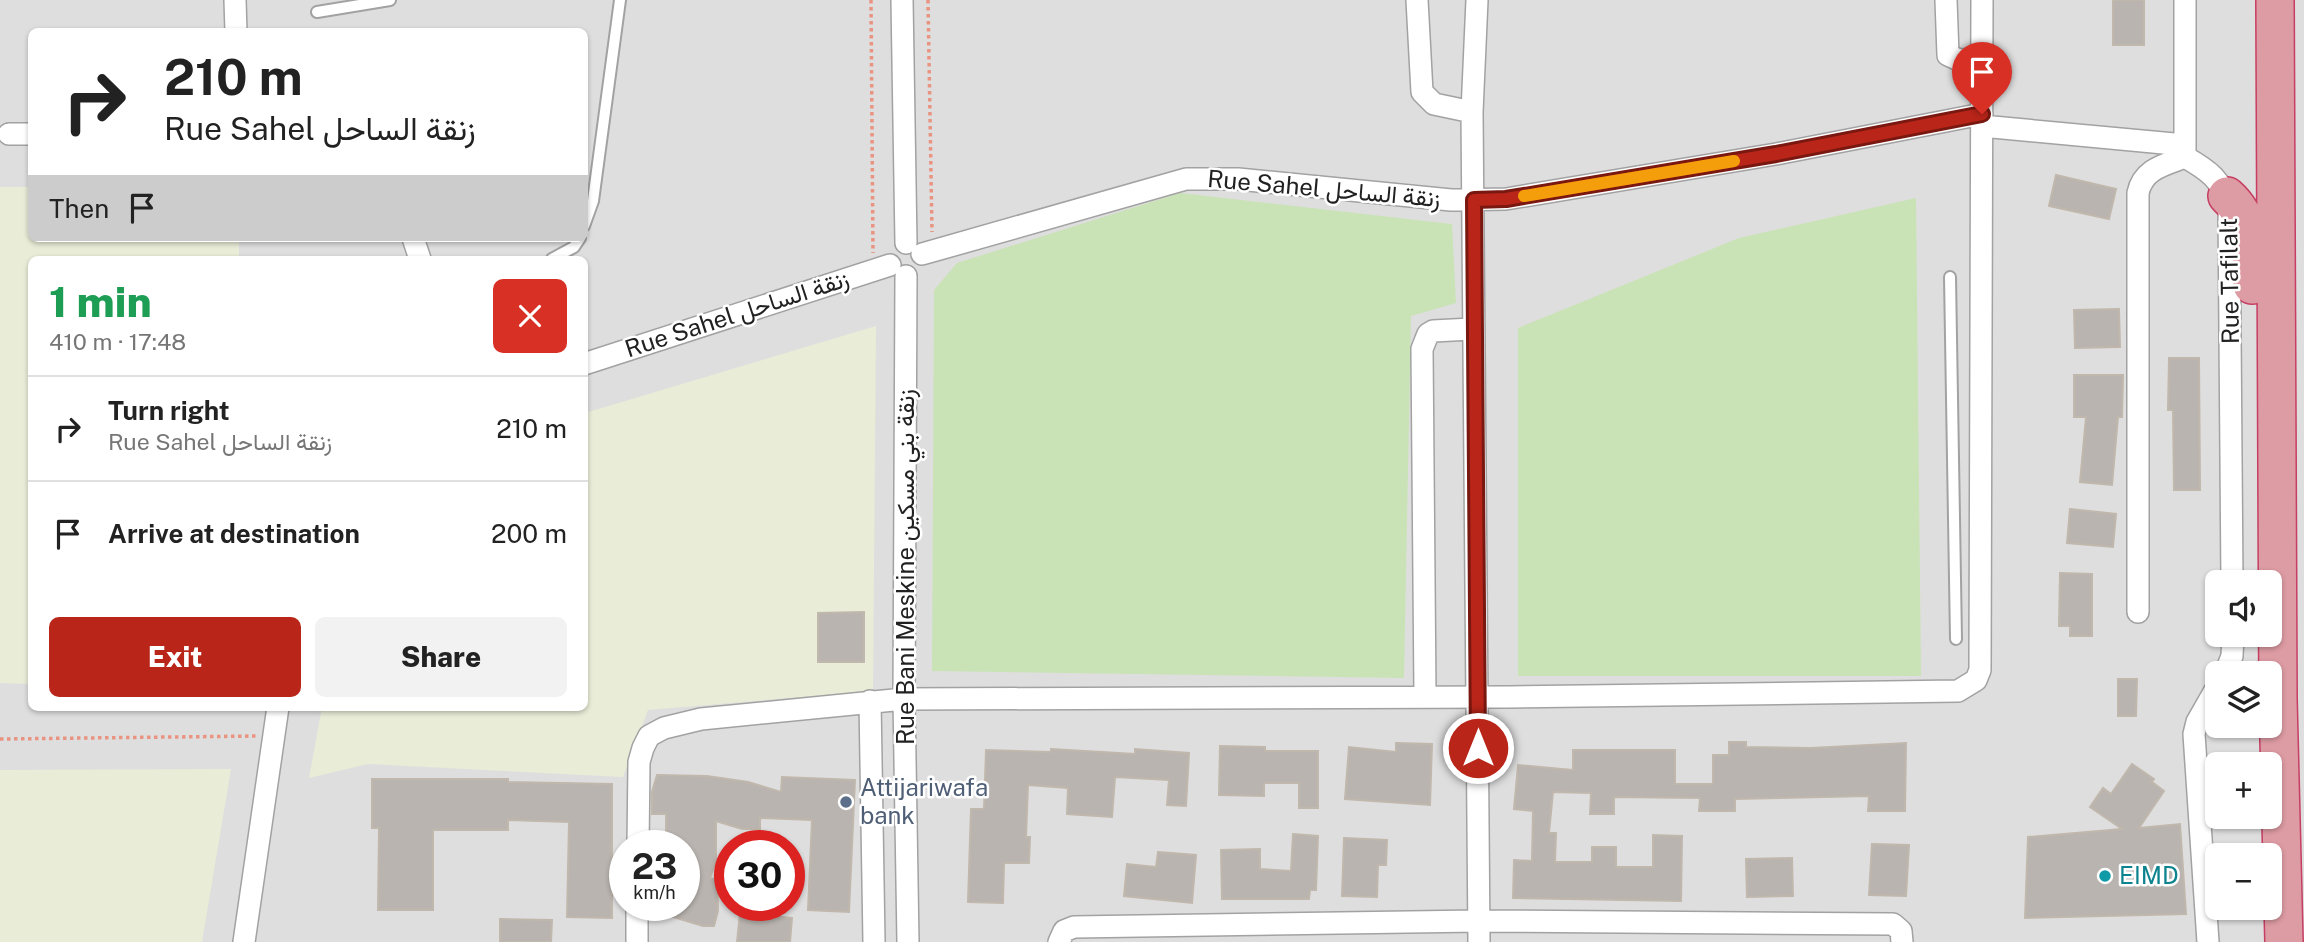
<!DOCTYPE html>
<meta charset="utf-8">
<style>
:root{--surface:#fff;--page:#f2f2f2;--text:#222;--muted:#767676;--line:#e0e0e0;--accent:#b92519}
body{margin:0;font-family:"Public Sans",Vazirmatn,sans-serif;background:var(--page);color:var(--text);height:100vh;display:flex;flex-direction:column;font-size:26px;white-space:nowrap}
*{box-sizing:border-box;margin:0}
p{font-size:23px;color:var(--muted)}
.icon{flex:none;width:38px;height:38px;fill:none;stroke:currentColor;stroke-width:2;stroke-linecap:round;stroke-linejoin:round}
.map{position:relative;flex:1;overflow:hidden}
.panel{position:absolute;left:28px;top:256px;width:560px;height:455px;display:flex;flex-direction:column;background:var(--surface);border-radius:10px;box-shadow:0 2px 5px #0004}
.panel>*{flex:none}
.hud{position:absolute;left:28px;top:28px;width:560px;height:214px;border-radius:10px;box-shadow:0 2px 5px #0004;background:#fff;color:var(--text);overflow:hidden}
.fabs{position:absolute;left:2205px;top:570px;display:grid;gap:14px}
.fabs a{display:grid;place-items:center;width:77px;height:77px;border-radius:10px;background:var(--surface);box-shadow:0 2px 5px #0004;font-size:35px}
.speed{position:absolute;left:609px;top:830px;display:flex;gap:14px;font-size:35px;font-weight:700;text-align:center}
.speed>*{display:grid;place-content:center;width:91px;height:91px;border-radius:50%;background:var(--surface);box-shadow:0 2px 5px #0004;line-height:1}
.speed small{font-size:18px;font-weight:400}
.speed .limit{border:10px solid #d22;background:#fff;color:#111}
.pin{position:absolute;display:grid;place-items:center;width:60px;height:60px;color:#fff;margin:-72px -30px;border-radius:50% 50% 50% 0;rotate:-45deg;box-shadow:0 0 7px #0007}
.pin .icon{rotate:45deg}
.me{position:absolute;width:77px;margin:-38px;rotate:0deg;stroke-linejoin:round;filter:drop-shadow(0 0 5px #0008)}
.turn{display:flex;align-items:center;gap:24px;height:147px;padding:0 21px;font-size:32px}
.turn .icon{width:91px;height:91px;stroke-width:2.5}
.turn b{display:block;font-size:49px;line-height:60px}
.then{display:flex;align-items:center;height:66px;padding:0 21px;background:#0003;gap:14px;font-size:26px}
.round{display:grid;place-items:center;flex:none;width:74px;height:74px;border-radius:10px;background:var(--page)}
.headline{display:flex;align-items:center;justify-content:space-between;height:119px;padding:0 21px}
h1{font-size:42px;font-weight:800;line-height:52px;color:#1e9e55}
.primary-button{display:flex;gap:14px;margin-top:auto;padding:14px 21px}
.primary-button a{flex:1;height:80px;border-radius:10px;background:var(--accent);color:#fff;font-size:28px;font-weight:800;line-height:80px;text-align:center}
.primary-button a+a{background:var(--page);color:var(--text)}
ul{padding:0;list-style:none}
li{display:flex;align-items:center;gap:21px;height:105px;padding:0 21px;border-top:2px solid var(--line)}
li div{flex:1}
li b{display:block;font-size:26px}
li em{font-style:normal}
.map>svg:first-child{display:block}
</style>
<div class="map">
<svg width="2304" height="942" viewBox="0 0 2304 942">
<rect width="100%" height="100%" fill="#f0eee9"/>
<!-- residential -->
<path fill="#dfdede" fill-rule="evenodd" d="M 0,0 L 2304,0 L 2304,942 L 0,942 ZM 32,32 L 584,32 L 584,238 L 32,238 ZM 32,259 L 584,259 L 584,707 L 32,707 ZM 2217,583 L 2270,583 L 2270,635 L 2217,635 ZM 2217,674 L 2270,674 L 2270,726 L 2217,726 ZM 2217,765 L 2270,765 L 2270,817 L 2217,817 ZM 625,845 L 684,845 L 684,905 L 625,905 ZM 730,845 L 789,845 L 789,905 L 730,905 ZM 2217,856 L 2270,856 L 2270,908 L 2217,908 Z"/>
<!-- farmland -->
<path fill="#e9ecd7" d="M 0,187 L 31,187 L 32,238 L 239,238 L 239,259 L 32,259 L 31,684 L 0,683 Z
M 876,326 L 873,691 L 648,710 L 623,777 L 368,764 L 309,778 L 322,707 L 584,707 L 585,413 Z
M 231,769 L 202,942 L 0,942 L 0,770 Z"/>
<!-- grass -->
<path fill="#c9e3b6" d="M 1180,193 L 1452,224 L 1456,303 L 1411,316 L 1404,678 L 932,671 L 934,290 L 957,263 Z
M 1916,198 L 1921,676 L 1518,676 L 1518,328 L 1739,238 Z"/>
<!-- building -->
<path fill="#b9b4af" stroke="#c0b7ad" stroke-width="2" d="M 2113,0 L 2144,0 L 2144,45 L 2113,45 Z
M 2056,175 L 2116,189 L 2109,219 L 2049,206 Z
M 2119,309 L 2120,347 L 2075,348 L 2074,310 Z
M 2169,358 L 2199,358 L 2200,490 L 2174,490 L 2173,410 L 2168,410 Z
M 2074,375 L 2123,375 L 2122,417 L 2118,417 L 2112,485 L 2080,482 L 2086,417 L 2074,417 Z
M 2070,509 L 2116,514 L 2113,547 L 2067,543 Z
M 2060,573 L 2092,574 L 2092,636 L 2070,636 L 2070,626 L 2059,626 Z
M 864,612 L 864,662 L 818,662 L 818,613 Z
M 2118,679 L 2137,679 L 2136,716 L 2118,716 Z
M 1729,742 L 1746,742 L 1746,747 L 1811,748 L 1906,743 L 1905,811 L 1868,811 L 1869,796 L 1735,799 L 1735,811 L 1699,811 L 1700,798 L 1614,797 L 1614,814 L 1590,814 L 1591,793 L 1553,792 L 1549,833 L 1556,833 L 1555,862 L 1592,862 L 1592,847 L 1616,847 L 1616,867 L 1653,867 L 1653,835 L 1682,836 L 1681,901 L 1513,898 L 1514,860 L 1532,861 L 1533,811 L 1514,809 L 1518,765 L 1573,770 L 1573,750 L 1675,750 L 1675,784 L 1713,784 L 1713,755 L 1729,755 Z
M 1396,743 L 1432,744 L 1430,805 L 1345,799 L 1349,747 L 1396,752 Z
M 1220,746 L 1265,747 L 1265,751 L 1318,751 L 1318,808 L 1299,808 L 1299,783 L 1264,783 L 1264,796 L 1219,795 Z
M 1051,749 L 1135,754 L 1135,749 L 1189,753 L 1186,806 L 1167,805 L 1169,780 L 1115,777 L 1112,817 L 1067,814 L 1068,788 L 1028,785 L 1026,837 L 1030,837 L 1029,863 L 1004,863 L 1003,903 L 968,902 L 971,809 L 984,809 L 986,750 L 1051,752 Z
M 2132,764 L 2154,779 L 2152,782 L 2164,791 L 2139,828 L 2180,824 L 2186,914 L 2025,918 L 2028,837 L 2122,829 L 2090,807 L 2103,788 L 2111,794 Z
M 657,775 L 707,776 L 748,782 L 781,792 L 782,777 L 855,780 L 849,912 L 808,910 L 812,820 L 760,818 L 760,829 L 742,829 L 716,821 L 716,860 L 710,878 L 717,880 L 718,911 L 714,926 L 703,926 L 650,910 L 650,905 L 684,905 L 684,845 L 666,845 L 666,814 L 652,814 L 652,792 Z
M 372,779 L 508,779 L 508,782 L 612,784 L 612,918 L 567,917 L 569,822 L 508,820 L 508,830 L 433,830 L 433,910 L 378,910 L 379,828 L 372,828 Z
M 1293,834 L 1318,836 L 1316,890 L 1310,890 L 1309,899 L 1222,899 L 1221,850 L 1260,849 L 1260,869 L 1291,871 Z
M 1344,838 L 1387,840 L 1386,865 L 1378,865 L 1377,897 L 1342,896 Z
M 1872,844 L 1909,845 L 1906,896 L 1869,895 Z
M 1158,852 L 1196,855 L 1192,903 L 1124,896 L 1127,864 L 1156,867 Z
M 1792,858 L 1793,896 L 1747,897 L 1746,859 Z
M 740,913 L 792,918 L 790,942 L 737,942 Z
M 500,919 L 552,920 L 551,942 L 500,942 Z"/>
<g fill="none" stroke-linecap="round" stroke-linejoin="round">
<defs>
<path id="lane" d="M 317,12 L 390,0
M 584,226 L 593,201 L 620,0
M 552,259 L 574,247 L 580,238
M 1950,277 L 1956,639"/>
<path id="street" d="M 235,0 L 236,32
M 902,0 L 906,243
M 1417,0 L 1422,92 L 1434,104 L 1472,112
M 1477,0 L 1472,112 L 1479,942
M 1946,0 L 1948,55 L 1959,60 L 1982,59
M 1982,126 L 2185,145
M 9,134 L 32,134
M 2185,157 C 2208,170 2223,180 2229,208 L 2232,583
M 2185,157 L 2185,0
M 413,238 L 420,259
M 922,254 L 1186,179 L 1238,179 L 1451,200 L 1506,199 L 1776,154 L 1982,114
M 906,276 L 904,699 L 908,942
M 584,364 L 890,265
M 2138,612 L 2138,193 C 2143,169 2164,165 2185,157
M 2225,674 L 2232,656 L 2233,635
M 1425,695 L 1422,349 L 1428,334 L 1433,331 L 1472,329
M 870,701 L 874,942
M 638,845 L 639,762 L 643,748 L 649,736 L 664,728 L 701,719 L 904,699 L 1509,697 L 1958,691 L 1976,680 L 1980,670 L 1982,0
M 244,942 L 278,707
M 637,942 L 637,905
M 1059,942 L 1064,931 L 1074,927 L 1478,921 L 1893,924 L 1901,931 L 1902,942
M 2208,942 L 2194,734 L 2197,722 L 2217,687"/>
<path id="highway" d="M 2275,0 L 2278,699 L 2284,942
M 2227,196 C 2254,220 2251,251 2252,285"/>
</defs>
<!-- lane casing -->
<use href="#lane" stroke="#a2a2a2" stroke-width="14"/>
<!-- street casing -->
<use href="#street" stroke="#a2a2a2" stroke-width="24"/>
<!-- highway casing -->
<use href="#highway" stroke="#c63e63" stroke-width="40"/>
<!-- path -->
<path stroke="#e99381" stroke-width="3.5" stroke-dasharray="3.5 3.5" stroke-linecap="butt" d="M 871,0 L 873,253
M 928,0 L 932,232
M 0,739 L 257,736"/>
<!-- lane -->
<use href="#lane" stroke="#fff" stroke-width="10"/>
<!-- street -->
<use href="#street" stroke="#fff" stroke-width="21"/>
<!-- highway -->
<use href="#highway" stroke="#dd9ba3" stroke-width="37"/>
</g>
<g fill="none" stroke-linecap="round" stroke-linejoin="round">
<defs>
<path id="route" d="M 1478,748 L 1474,200 L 1506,199 L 1776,154 L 1982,114"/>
</defs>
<!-- route casing -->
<use href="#route" stroke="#781810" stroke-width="18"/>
<!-- route -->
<use href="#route" stroke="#b92519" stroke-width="12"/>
<!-- slow -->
<path stroke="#f59e0b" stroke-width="12" d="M 1524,196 L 1734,161"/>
</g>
<!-- markers -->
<circle fill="#5c6f8a" stroke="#fff" stroke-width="2.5" cx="846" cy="802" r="7"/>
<circle fill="#0f9aa8" stroke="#fff" stroke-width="2.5" cx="2105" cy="876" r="7"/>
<g text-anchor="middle" stroke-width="5" stroke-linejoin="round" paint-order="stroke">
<!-- street labels -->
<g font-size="24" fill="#212121" stroke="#fff">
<text transform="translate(1324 189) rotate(5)" y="8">Rue Sahel زنقة الساحل</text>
<text transform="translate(2230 281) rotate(-91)" y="8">Rue Tafilalt</text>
<text transform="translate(737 314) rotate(-18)" y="8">Rue Sahel زنقة الساحل</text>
<text transform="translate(906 567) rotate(-90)" y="8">Rue Bani Meskine زنقة بني مسكين</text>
</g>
<!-- service labels -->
<g font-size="24" fill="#4e5e75" stroke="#fff" text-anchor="start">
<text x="860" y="796">Attijariwafa<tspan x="860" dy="28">bank</tspan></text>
</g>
<!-- culture labels -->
<g font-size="24" fill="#0d838f" stroke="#fff" text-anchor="start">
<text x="2119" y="884">EIMD</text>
</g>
</g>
</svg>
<div class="fabs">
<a><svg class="icon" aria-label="sound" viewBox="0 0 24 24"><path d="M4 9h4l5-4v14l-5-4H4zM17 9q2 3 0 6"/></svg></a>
<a><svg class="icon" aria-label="layers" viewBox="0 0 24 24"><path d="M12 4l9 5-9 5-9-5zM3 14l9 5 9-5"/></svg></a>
<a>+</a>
<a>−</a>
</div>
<div class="speed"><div>23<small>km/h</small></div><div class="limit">30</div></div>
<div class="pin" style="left:1982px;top:114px;background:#d93025"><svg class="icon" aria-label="arrive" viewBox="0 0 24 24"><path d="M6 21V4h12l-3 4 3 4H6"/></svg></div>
<svg class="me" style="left:1478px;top:748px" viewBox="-20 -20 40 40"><circle r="17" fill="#b92519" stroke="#fff" stroke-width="3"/><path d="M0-11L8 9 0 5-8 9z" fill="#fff"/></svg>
<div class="hud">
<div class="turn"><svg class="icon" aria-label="right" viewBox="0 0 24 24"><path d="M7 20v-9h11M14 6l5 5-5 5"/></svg><div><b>210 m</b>Rue Sahel زنقة الساحل</div></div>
<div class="then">Then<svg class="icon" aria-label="arrive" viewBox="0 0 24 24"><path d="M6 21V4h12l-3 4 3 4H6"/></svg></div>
</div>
<section class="panel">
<div class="headline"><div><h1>1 min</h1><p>410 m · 17:48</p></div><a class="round" style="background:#d93025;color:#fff"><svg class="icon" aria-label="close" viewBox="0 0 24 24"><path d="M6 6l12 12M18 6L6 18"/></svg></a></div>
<ul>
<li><svg class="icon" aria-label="right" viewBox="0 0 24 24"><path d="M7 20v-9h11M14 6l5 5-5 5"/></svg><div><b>Turn right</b><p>Rue Sahel زنقة الساحل</p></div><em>210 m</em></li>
<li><svg class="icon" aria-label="arrive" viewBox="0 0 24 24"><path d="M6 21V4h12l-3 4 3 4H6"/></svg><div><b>Arrive at destination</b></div><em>200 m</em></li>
</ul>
<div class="primary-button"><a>Exit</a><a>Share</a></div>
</section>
</div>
